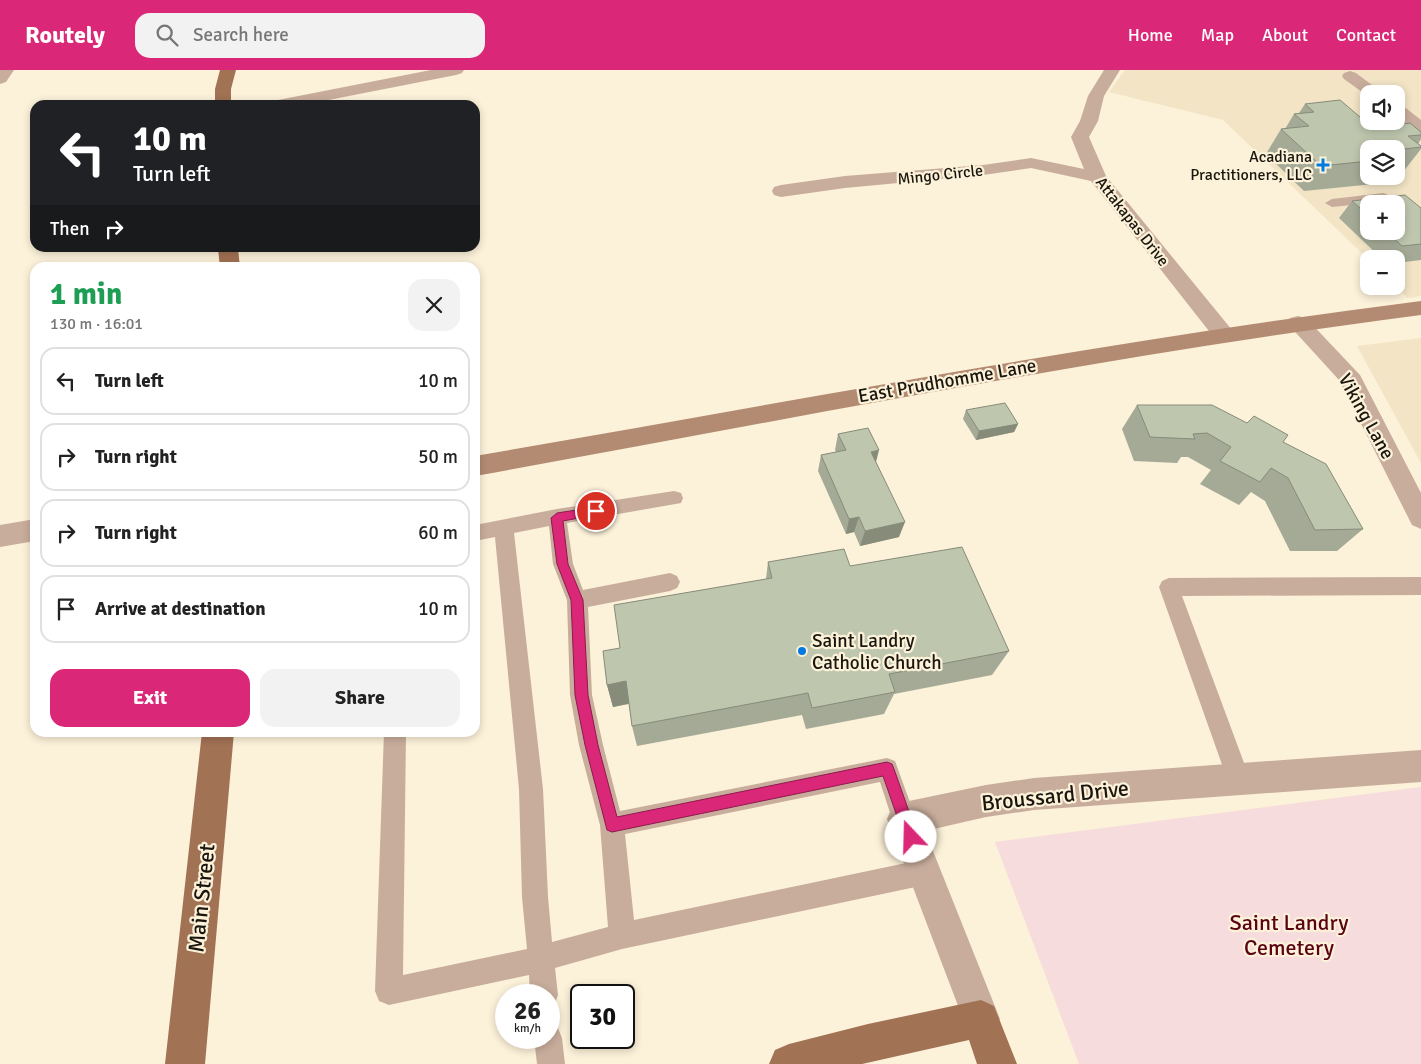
<!DOCTYPE html>
<meta charset="utf-8">
<style>
:root{--surface:#fff;--page:#f2f2f2;--text:#222;--muted:#767676;--line:#e0e0e0;--accent:#db2777}
body{margin:0;font-family:Signika,sans-serif;background:var(--page);color:var(--text);height:100vh;display:flex;flex-direction:column;font-size:19px;white-space:nowrap}
*{box-sizing:border-box;margin:0}
p{font-size:16px;color:var(--muted)}
.icon{flex:none;width:28px;height:28px;fill:none;stroke:currentColor;stroke-width:2;stroke-linecap:round;stroke-linejoin:round}
.map{position:relative;flex:1;overflow:hidden}
.sheet{position:absolute;left:30px;top:192px;width:450px;height:475px;display:flex;flex-direction:column;background:var(--surface);border-radius:15px;box-shadow:0 2px 8px #0003}
.sheet>*{flex:none}
.banner{position:absolute;left:30px;top:30px;width:450px;height:152px;border-radius:15px;box-shadow:0 2px 8px #0003;background:#202124;color:#fff;overflow:hidden}
.controls{position:absolute;left:1360px;top:15px;display:grid;gap:10px}
.controls a{display:grid;place-items:center;width:45px;height:45px;border-radius:10px;background:var(--surface);box-shadow:0 2px 8px #0003;font-size:25px}
.speed{position:absolute;left:495px;top:914px;display:flex;gap:10px;font-size:25px;font-weight:700;text-align:center}
.speed>*{display:grid;place-content:center;width:65px;height:65px;border-radius:50%;background:var(--surface);box-shadow:0 2px 8px #0003;line-height:1}
.speed small{font-size:12px;font-weight:400}
.speed .limit{border:2px solid #111;border-radius:8px;background:#fff;color:#111}
.pin{position:absolute;display:grid;place-items:center;width:42px;height:42px;color:#fff;margin:-21px;border:2px solid #fff;border-radius:50%;box-shadow:0 1px 5px #0007}
.me{position:absolute;width:55px;margin:-28px;rotate:339deg;stroke-linejoin:round;filter:drop-shadow(0 0 4px #0008)}
.turn{display:flex;align-items:center;gap:18px;height:105px;padding:0 20px;font-size:22px}
.turn .icon{width:65px;height:65px;stroke-width:2.5}
.turn b{display:block;font-size:35px;line-height:42px}
.then{display:flex;align-items:center;height:48px;padding:0 20px;background:#0003;gap:10px;font-size:19px}
.round{display:grid;place-items:center;flex:none;width:52px;height:52px;border-radius:15px;background:var(--page)}
.overview{display:flex;align-items:center;justify-content:space-between;height:85px;padding:0 20px}
h1{font-size:30px;font-weight:800;line-height:38px;color:#1e9e55}
.cta{display:flex;gap:10px;margin-top:auto;padding:10px 20px}
.cta a{flex:1;height:58px;border-radius:15px;background:var(--accent);color:#fff;font-size:20px;font-weight:800;line-height:58px;text-align:center}
.cta a+a{background:var(--page);color:var(--text)}
ul{padding:0;list-style:none}
li{display:flex;align-items:center;gap:15px;height:68px;margin:0 10px 8px;padding:0 10px;border:2px solid var(--line);border-radius:15px}
li div{flex:1}
li b{display:block;font-size:19px}
li em{font-style:normal}
header{display:flex;align-items:center;gap:30px;box-sizing:border-box;height:70px;padding:0 25px;background:var(--accent);color:#fff}
header strong{font-size:24px}
nav{display:flex;gap:28px;margin-inline-start:auto;font-size:18px}
.search{width:350px;height:45px;background:var(--page);display:flex;align-items:center;gap:12px;box-sizing:border-box;padding:0 18px;border-radius:15px;color:var(--muted);font-size:19px}
.map>svg:first-child{display:block}
</style>
<header>
<strong>Routely</strong>
<div class="search"><svg class="icon" aria-label="search" viewBox="0 0 24 24"><circle cx="10" cy="10" r="6"/><path d="M15 15l6 6"/></svg>Search here</div>
<nav><a>Home</a><a>Map</a><a>About</a><a>Contact</a></nav>
</header>
<div class="map">
<svg width="1421" height="994" viewBox="0 0 1421 994">
<rect width="100%" height="100%" fill="#fcf1d9"/>
<!-- built -->
<path fill="#f2e4c5" fill-rule="evenodd" d="M 1125,0 L 1421,0 L 1421,226 L 1407,228 L 1396,216 L 1396,189 L 1369,189 L 1369,190 L 1223,50 L 1109,22 ZM 1369,24 L 1396,24 L 1396,51 L 1369,51 ZM 1369,79 L 1396,79 L 1396,106 L 1369,106 ZM 1369,134 L 1396,134 L 1396,161 L 1369,161 Z
M 1421,268 L 1421,393 L 1357,276 Z"/>
<!-- green -->
<path fill="#f6dcdc" d="M 1421,717 L 1421,994 L 1079,994 L 995,772 Z"/>
<g fill="none" stroke-linecap="round" stroke-linejoin="round">
<!-- lane -->
<path fill="#c8ad9c" fill-rule="evenodd" d="M 1383,123 C 1389,124 1393,129 1397,134 L 1396,135 L 1382,134 L 1380,132 L 1332,137 L 1325,133 L 1332,129 Z
M 674,421 L 681,423 L 683,428 L 681,433 L 567,453 L 573,494 L 583,520 L 670,503 L 677,506 L 680,512 L 677,518 L 670,521 L 588,537 L 592,625 L 603,675 L 620,741 L 887,688 L 895,691 L 916,749 L 913,758 L 904,761 L 895,758 L 880,712 L 625,764 L 634,850 L 925,789 L 934,793 L 938,802 L 934,811 L 925,815 L 622,879 L 555,898 L 558,925 L 554,935 L 549,937 L 549,925 L 530,925 L 529,905 L 389,935 L 379,931 L 375,921 L 384,662 L 406,662 L 403,905 L 527,879 L 522,827 L 519,719 L 495,467 L 475,471 L 475,455 L 557,439 ZM 549,456 L 553,494 L 567,530 L 570,625 L 579,675 L 600,755 L 608,857 L 552,872 L 548,827 L 543,719 L 514,463 Z
M 1421,507 L 1421,525 L 1182,526 L 1250,709 L 1246,717 L 1238,721 L 1230,717 L 1159,517 L 1162,511 L 1169,508 Z
M 549,954 L 558,958 L 562,968 L 565,994 L 537,994 L 534,968 L 549,968 Z"/>
<!-- street -->
<path fill="#c8ad9c" fill-rule="evenodd" d="M 0,0 L 14,0 L 6,12 L 0,14 Z
M 431,0 L 464,0 L 462,3 L 456,5 L 303,35 L 270,35 L 272,31 L 278,30 Z
M 1104,0 L 1120,0 L 1104,26 L 1098,51 L 1089,67 L 1106,106 L 1232,260 L 1235,265 L 1232,270 L 1224,272 L 1216,270 L 1091,111 L 1031,98 L 983,105 L 845,118 L 781,127 L 774,125 L 772,121 L 774,117 L 781,115 L 845,106 L 983,95 L 1031,88 L 1084,99 L 1071,67 L 1080,51 L 1088,26 Z
M 1350,1 L 1356,3 L 1384,24 L 1369,24 L 1369,27 L 1344,9 L 1342,6 L 1344,3 Z
M 1396,34 L 1402,35 L 1421,50 L 1421,63 L 1415,62 L 1396,47 Z
M 1298,246 L 1306,248 L 1360,305 L 1421,423 L 1421,459 L 1412,455 L 1339,310 L 1287,253 L 1290,248 Z
M 35,449 L 35,471 L 0,477 L 0,455 Z
M 1421,680 L 1421,712 L 1034,740 L 986,747 L 925,761 L 1000,949 L 994,962 L 981,968 L 968,962 L 887,749 L 892,737 L 904,732 L 986,715 L 1034,708 Z"/>
<!-- secondary -->
<path fill="#b38b73" fill-rule="evenodd" d="M 1421,231 L 1421,245 C 1104,286 790,349 475,406 L 475,386 C 790,332 1104,271 1421,231 Z"/>
<!-- primary -->
<path fill="#a27254" fill-rule="evenodd" d="M 220,0 L 236,0 L 231,19 L 231,35 L 215,35 L 215,19 Z
M 218,178 L 238,178 L 240,198 L 220,198 Z
M 202,662 L 234,662 L 205,994 L 165,994 Z
M 981,930 L 994,936 L 1017,994 L 977,994 L 969,970 L 862,994 L 769,994 L 775,980 L 789,974 L 868,954 Z"/>
</g>
<!-- wall -->
<path fill="#a4aa96" fill-rule="evenodd" d="M 1305,34 L 1395,55 L 1421,62 L 1421,69 L 1418,74 L 1421,76 L 1421,79 L 1403,102 L 1396,103 L 1396,79 L 1369,79 L 1369,106 L 1389,106 L 1384,113 L 1304,121 L 1266,84 L 1281,59 L 1285,59 L 1294,44 L 1299,43 Z
M 1352,131 L 1421,138 L 1421,190 L 1396,193 L 1396,189 L 1382,189 L 1339,148 ZM 1369,134 L 1396,161 L 1369,161 Z
M 1137,335 L 1283,372 L 1363,459 L 1337,481 L 1290,481 L 1265,431 L 1251,422 L 1239,435 L 1200,414 L 1211,400 L 1188,387 L 1181,387 L 1177,393 L 1134,391 L 1122,359 Z
M 966,340 L 1018,354 L 1014,362 L 976,370 L 963,349 Z
M 838,364 L 876,393 L 899,467 L 860,476 L 854,462 L 846,464 L 818,401 L 821,385 L 836,382 L 835,380 Z
M 768,492 L 850,496 L 1009,581 L 992,605 L 894,624 L 884,644 L 806,659 L 802,645 L 637,676 L 632,656 L 629,634 L 613,637 L 607,615 L 620,578 L 766,509 Z"/>
<!-- shaded-wall -->
<path fill="#868b7a" d="M 1018,354 L 1014,362 L 976,370 L 979,361 Z
M 879,380 L 875,396 L 871,382 Z
M 859,447 L 854,462 L 846,464 L 849,449 Z
M 905,452 L 899,467 L 860,476 L 865,461 Z
M 626,611 L 631,633 L 613,637 L 607,615 Z"/>
<!-- building -->
<path fill="#bfc6ae" stroke="#868b7a" d="M 1340,30 L 1360,47 L 1369,46 L 1369,51 L 1390,51 L 1395,55 L 1410,53 L 1421,62 L 1421,65 L 1408,66 L 1421,76 L 1421,77 L 1396,80 L 1396,79 L 1369,79 L 1369,91 L 1321,96 L 1281,59 L 1309,56 L 1294,44 L 1314,42 L 1305,34 Z
M 1396,81 L 1404,87 L 1396,88 Z
M 1405,125 L 1421,138 L 1421,174 L 1402,176 L 1386,161 L 1396,161 L 1396,134 L 1369,134 L 1369,146 L 1352,131 Z
M 1005,333 L 1018,354 L 979,361 L 966,340 Z
M 1137,335 L 1212,335 L 1247,353 L 1254,346 L 1288,365 L 1283,372 L 1326,394 L 1363,459 L 1315,460 L 1288,408 L 1271,398 L 1260,412 L 1220,391 L 1231,377 L 1207,363 L 1193,364 L 1195,369 L 1150,367 Z
M 868,358 L 879,380 L 871,382 L 905,452 L 865,461 L 859,447 L 849,449 L 821,385 L 846,380 L 838,364 Z
M 962,477 L 1009,581 L 889,604 L 895,622 L 812,638 L 808,623 L 632,656 L 626,611 L 607,615 L 603,581 L 620,578 L 614,535 L 772,508 L 768,492 L 844,479 L 850,496 Z"/>
<!-- route -->
<path fill="#db2777" stroke="#8e194d" d="M 596,437 L 601,441 L 600,444 L 563,451 L 568,494 L 583,530 L 588,625 L 598,675 L 617,747 L 887,692 L 892,694 L 894,699 L 918,767 L 916,772 L 911,774 L 906,772 L 883,706 L 612,762 L 607,760 L 585,675 L 575,625 L 571,530 L 557,494 L 551,448 L 557,443 Z"/>
<!-- markers -->
<g fill="#037ae1" stroke="#fcf1d9" stroke-width="2">
<path d="M1320.5 87.5h5v5h5v5h-5v5h-5v-5h-5v-5h5z"/>
<circle cx="802" cy="581" r="5"/>
</g>
<g text-anchor="middle" stroke-width="4.5" stroke-linejoin="round" paint-order="stroke">
<!-- far-poi labels -->
<g font-size="16" fill="#1a160e" stroke="#fcf1d9" text-anchor="end">
<text x="1312" y="92">Acadiana<tspan x="1312" dy="18">Practitioners, LLC</tspan></text>
</g>
<!-- far-street labels -->
<g font-size="16" fill="#1a160e" stroke="#fcf1d9">
<text transform="translate(940 104) rotate(-6)" y="6">Mingo Circle</text>
<text transform="translate(1133 151) rotate(52)" y="6">Attakapas Drive</text>
</g>
<!-- street labels -->
<g font-size="19" fill="#1a160e" stroke="#fcf1d9">
<text transform="translate(947 310) rotate(-10)" y="7">East Prudhomme Lane</text>
<text transform="translate(1367 346) rotate(61)" y="7">Viking Lane</text>
</g>
<!-- poi labels -->
<g font-size="19" fill="#1a160e" stroke="#fcf1d9" text-anchor="start">
<text x="812" y="577">Saint Landry<tspan x="812" dy="22">Catholic Church</tspan></text>
</g>
<!-- near-street labels -->
<g font-size="22" fill="#1a160e" stroke="#fcf1d9">
<text transform="translate(1055 725) rotate(-6)" y="8">Broussard Drive</text>
<text transform="translate(201 828) rotate(-84)" y="8">Main Street</text>
</g>
<!-- near-park labels -->
<g font-size="22" fill="#5b0215" stroke="#fcf1d9">
<text x="1289" y="860">Saint Landry<tspan x="1289" dy="25">Cemetery</tspan></text>
</g>
</g>
</svg>
<div class="controls">
<a><svg class="icon" aria-label="sound" viewBox="0 0 24 24"><path d="M4 9h4l5-4v14l-5-4H4zM17 9q2 3 0 6"/></svg></a>
<a><svg class="icon" aria-label="layers" viewBox="0 0 24 24"><path d="M12 4l9 5-9 5-9-5zM3 14l9 5 9-5"/></svg></a>
<a>+</a>
<a>−</a>
</div>
<div class="speed"><div>26<small>km/h</small></div><div class="limit">30</div></div>
<div class="pin" style="left:596px;top:441px;background:#d93025"><svg class="icon" aria-label="arrive" viewBox="0 0 24 24"><path d="M6 21V4h12l-3 4 3 4H6"/></svg></div>
<svg class="me" style="left:911px;top:767px" viewBox="-20 -20 40 40"><circle r="19" fill="#fff"/><path d="M0-13L10 11 0 6-10 11z" fill="#db2777"/></svg>
<div class="banner">
<div class="turn"><svg class="icon" aria-label="left" viewBox="0 0 24 24"><path d="M17 20v-9H6M10 6l-5 5 5 5"/></svg><div><b>10 m</b>Turn left</div></div>
<div class="then">Then<svg class="icon" aria-label="right" viewBox="0 0 24 24"><path d="M7 20v-9h11M14 6l5 5-5 5"/></svg></div>
</div>
<section class="sheet">
<div class="overview"><div><h1>1 min</h1><p>130 m · 16:01</p></div><a class="round"><svg class="icon" aria-label="close" viewBox="0 0 24 24"><path d="M6 6l12 12M18 6L6 18"/></svg></a></div>
<ul>
<li><svg class="icon" aria-label="left" viewBox="0 0 24 24"><path d="M17 20v-9H6M10 6l-5 5 5 5"/></svg><div><b>Turn left</b></div><em>10 m</em></li>
<li><svg class="icon" aria-label="right" viewBox="0 0 24 24"><path d="M7 20v-9h11M14 6l5 5-5 5"/></svg><div><b>Turn right</b></div><em>50 m</em></li>
<li><svg class="icon" aria-label="right" viewBox="0 0 24 24"><path d="M7 20v-9h11M14 6l5 5-5 5"/></svg><div><b>Turn right</b></div><em>60 m</em></li>
<li><svg class="icon" aria-label="arrive" viewBox="0 0 24 24"><path d="M6 21V4h12l-3 4 3 4H6"/></svg><div><b>Arrive at destination</b></div><em>10 m</em></li>
</ul>
<div class="cta"><a>Exit</a><a>Share</a></div>
</section>
</div>
